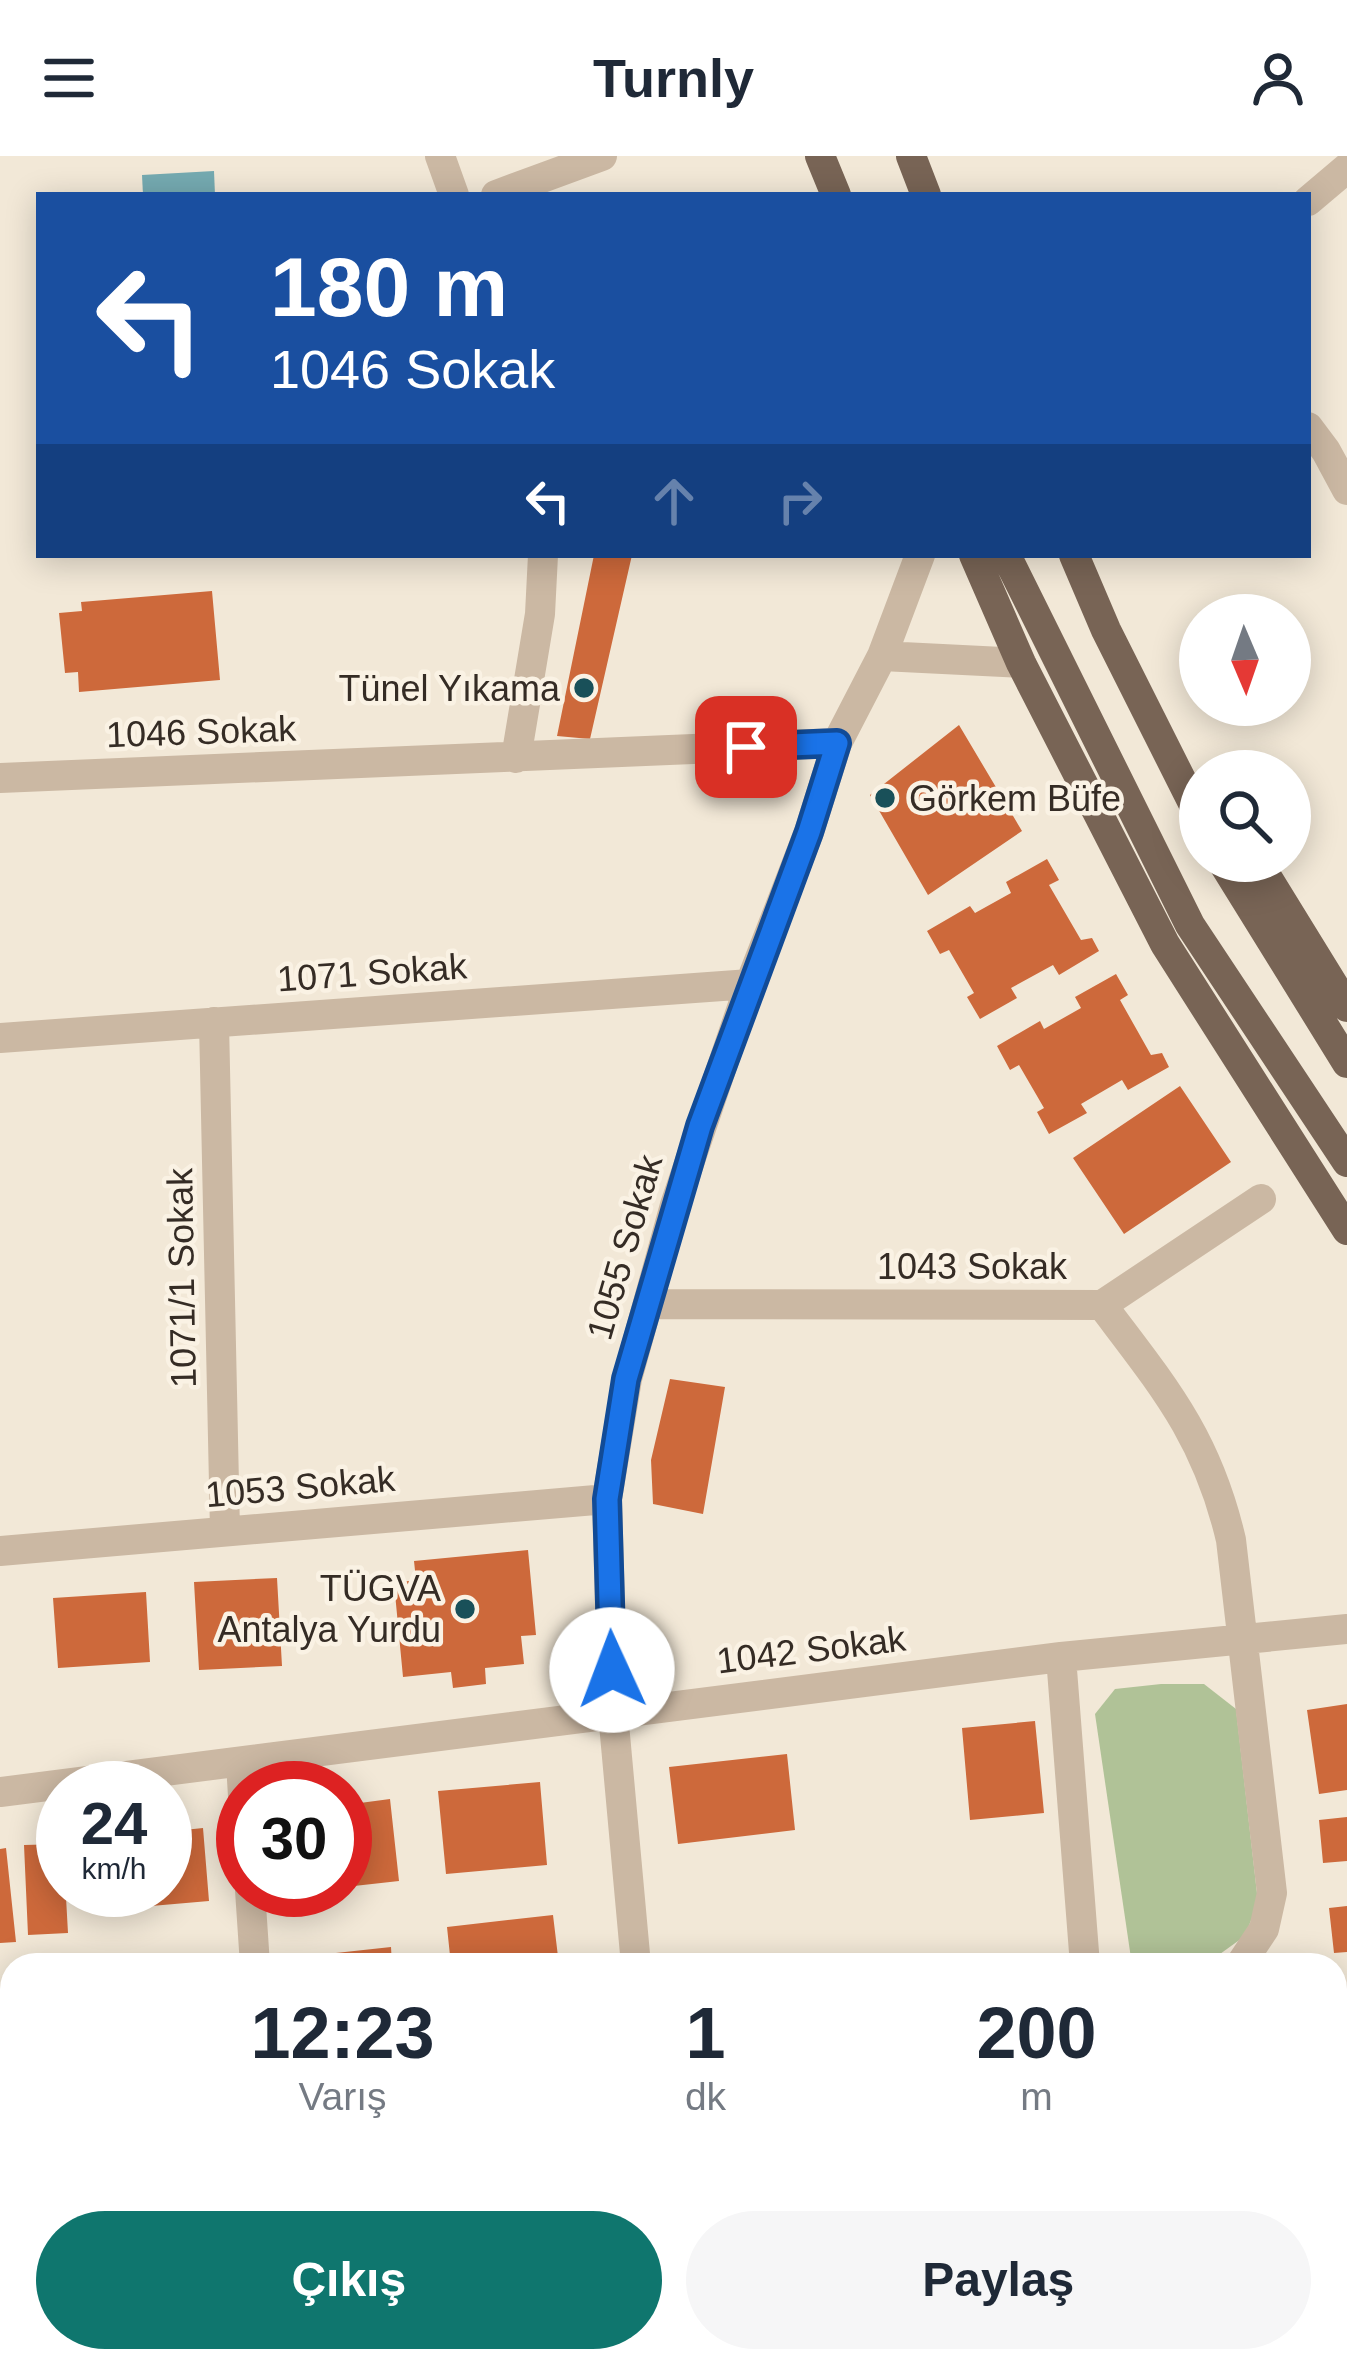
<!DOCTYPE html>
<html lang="tr">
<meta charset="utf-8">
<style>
:root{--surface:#fff;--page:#f6f6f7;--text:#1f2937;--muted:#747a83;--accent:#0f766e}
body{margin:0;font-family:Arial,sans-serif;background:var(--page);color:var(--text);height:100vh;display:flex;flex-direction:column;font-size:45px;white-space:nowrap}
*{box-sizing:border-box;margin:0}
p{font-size:39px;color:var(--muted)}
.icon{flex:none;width:66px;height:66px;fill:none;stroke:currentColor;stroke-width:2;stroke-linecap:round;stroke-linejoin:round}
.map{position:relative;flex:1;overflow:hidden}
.side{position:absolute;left:0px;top:1797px;width:1347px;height:420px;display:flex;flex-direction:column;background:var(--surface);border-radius:36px 36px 0 0;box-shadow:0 6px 30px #0003}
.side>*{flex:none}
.hud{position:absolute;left:36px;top:36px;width:1275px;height:366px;border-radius:0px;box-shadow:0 6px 30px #0003;background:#1a4fa0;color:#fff;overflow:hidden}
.needle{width:78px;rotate:178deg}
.controls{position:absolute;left:1179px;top:438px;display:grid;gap:24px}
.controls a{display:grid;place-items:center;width:132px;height:132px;border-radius:50%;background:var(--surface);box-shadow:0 6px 30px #0003;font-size:60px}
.speed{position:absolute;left:36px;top:1605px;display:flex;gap:24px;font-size:60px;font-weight:700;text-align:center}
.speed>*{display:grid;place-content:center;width:156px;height:156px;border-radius:50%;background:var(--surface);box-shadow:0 6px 30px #0003;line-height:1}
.speed small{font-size:30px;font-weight:400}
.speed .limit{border:18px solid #d22;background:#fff;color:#111}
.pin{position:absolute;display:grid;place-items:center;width:102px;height:102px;color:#fff;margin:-51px;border-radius:24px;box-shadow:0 6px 18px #0006}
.me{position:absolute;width:132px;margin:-66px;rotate:358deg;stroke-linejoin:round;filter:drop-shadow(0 0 9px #0008)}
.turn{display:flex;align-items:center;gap:42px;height:252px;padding:0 36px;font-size:54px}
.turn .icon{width:156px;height:156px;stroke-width:2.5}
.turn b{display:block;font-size:84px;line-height:102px}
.lanes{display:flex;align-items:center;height:114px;padding:0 36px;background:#0003;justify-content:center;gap:60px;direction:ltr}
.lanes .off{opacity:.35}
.eta{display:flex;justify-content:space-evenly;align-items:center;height:204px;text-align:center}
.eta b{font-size:72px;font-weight:800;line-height:84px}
.cta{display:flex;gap:24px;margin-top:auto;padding:24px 36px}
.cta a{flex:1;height:138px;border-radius:72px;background:var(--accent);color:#fff;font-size:48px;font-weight:800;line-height:138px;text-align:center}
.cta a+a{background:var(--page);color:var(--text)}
header{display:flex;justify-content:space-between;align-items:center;height:156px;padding:0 36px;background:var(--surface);font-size:54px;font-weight:800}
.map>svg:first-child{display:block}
</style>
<header><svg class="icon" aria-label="menu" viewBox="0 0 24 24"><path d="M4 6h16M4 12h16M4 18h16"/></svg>Turnly<svg class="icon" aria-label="person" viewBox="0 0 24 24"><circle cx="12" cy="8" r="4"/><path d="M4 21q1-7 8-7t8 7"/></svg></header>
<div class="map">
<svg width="1347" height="2217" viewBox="0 0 1347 2217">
<rect width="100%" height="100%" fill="#f2e8d7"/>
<!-- green -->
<path fill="#b0c297" d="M 1161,1528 L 1204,1528 L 1236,1553 L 1258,1746 L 1245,1780 L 1213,1803 L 1189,1809 L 1132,1809 L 1095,1558 L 1115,1533 Z"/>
<!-- water -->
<path fill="#75aab1" d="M 214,15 L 215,39 L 143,39 L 142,19 Z"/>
<!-- building -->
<path fill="#cd693b" d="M 594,399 L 632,399 L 590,583 L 557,580 Z
M 212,435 L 220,524 L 79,536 L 78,516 L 65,517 L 59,457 L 82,455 L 81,446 Z
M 959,569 L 1022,675 L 928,739 L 870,639 Z
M 1047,703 L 1059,724 L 1049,729 L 1081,784 L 1092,782 L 1099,795 L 1059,819 L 1053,809 L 1011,832 L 1017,842 L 980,863 L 967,841 L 974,837 L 949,794 L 940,798 L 927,775 L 970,750 L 975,757 L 1011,737 L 1006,726 Z
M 1116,818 L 1128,839 L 1120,844 L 1151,899 L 1162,897 L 1169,911 L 1128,934 L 1122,924 L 1081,948 L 1087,957 L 1049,978 L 1037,956 L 1044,952 L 1019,909 L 1010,914 L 997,890 L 1040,865 L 1044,873 L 1081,852 L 1075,841 Z
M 1180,930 L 1231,1006 L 1124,1078 L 1073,1002 Z
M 670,1223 L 725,1231 L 703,1358 L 653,1348 L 651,1304 Z
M 528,1394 L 536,1479 L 521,1480 L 524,1508 L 485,1512 L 486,1528 L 453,1532 L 451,1516 L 403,1521 L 394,1427 L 416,1424 L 414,1405 Z
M 277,1422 L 282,1510 L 199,1514 L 194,1426 Z
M 146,1436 L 150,1506 L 58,1512 L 53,1442 Z
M 1347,1548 L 1347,1634 L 1319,1638 L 1307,1554 Z
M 1035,1565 L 1044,1657 L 970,1664 L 962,1572 Z
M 787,1598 L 795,1674 L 678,1688 L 669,1611 Z
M 540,1626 L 547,1709 L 446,1718 L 438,1635 Z
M 390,1643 L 399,1725 L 345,1731 L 345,1649 Z
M 1347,1661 L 1347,1705 L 1323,1707 L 1319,1664 Z
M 203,1672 L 209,1745 L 105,1754 L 103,1734 L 165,1734 L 165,1676 Z
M 63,1688 L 68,1777 L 28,1779 L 24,1689 Z
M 6,1692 L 16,1786 L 0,1787 L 0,1693 Z
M 1347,1750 L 1347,1796 L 1334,1797 L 1329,1752 Z
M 553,1759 L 559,1809 L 451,1809 L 447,1771 Z
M 391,1791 L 392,1809 L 300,1809 L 299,1801 Z
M 1347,1862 L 1347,1954 L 1335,1969 L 1335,1872 Z
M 12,1953 L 12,2024 L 0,2025 L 0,1954 Z
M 12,2084 L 12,2159 L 0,2161 L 0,2085 Z
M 1023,2205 L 1146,2205 L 1137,2217 L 1030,2217 L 1020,2209 Z"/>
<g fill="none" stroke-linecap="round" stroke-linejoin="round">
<!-- minor -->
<path stroke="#cbb8a3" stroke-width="30" d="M 440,0 L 454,39
M 496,39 L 602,0
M 1308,45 L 1347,12
M 1308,271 L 1326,295 L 1347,334
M 920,399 L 882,500 L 1021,507
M 516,602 L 540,458 L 543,399
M 0,622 L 837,587
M 214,866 L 225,1375
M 0,882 L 750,828
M 650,1148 L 1102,1149 L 1261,1043
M 1102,1149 C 1164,1231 1207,1281 1231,1384 L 1272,1737 L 1264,1773 L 1240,1809
M 0,1395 L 607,1343
M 1061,1501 L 1085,1809
M 241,1607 L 243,1640
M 0,1636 L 1061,1501 L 1347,1473
M 250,1734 L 255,1809
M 636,1809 L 613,1557 L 607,1343 L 627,1223 L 675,1049 L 750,828 L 809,676 L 837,587 L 882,500
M 0,2201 L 12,2200
M 673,2205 L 674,2217
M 970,2205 L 985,2217
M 791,2217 L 841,2205"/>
<!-- major -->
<path stroke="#786455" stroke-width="30" d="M 820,0 L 836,39
M 911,0 L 926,39
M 974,399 L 1021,507 L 1165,788 L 1347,1074
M 1006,399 L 1190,769 L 1347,1006
M 1074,399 L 1106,474 L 1200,661
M 1222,705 L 1347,907
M 1257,705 L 1347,851
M 1335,2091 L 1347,2077
M 1335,2163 L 1347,2148
M 1231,2217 L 1241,2205
M 1292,2217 L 1301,2205"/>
</g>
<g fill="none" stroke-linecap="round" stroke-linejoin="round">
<defs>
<path id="route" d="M 612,1514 L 607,1343 L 626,1223 L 700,970 L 809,676 L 837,587 L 746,591"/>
</defs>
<!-- route casing -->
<use href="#route" stroke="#114b97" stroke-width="30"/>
<!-- route -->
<use href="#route" stroke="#1a73e8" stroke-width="21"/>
</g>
<!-- markers -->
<g fill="#195059" stroke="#faf2e4" stroke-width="4.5">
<circle cx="584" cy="532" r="12"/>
<circle cx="885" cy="642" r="12"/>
<circle cx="465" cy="1453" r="12"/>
</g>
<g text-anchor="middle" stroke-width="9" stroke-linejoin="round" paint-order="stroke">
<!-- poi labels -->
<g font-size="36" fill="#352c25" stroke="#faf2e4" text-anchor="end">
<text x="560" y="545">Tünel Yıkama</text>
<text x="909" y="655" text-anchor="start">Görkem Büfe</text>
<text x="441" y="1445">TÜGVA<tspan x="441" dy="41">Antalya Yurdu</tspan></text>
</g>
<!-- street labels -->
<g font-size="36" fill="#352c25" stroke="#faf2e4">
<text transform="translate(201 575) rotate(-2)" y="13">1046 Sokak</text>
<text transform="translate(372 816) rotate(-4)" y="13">1071 Sokak</text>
<text transform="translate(624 1091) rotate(-74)" y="13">1055 Sokak</text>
<text x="972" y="1123">1043 Sokak</text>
<text transform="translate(181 1122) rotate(-91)" y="13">1071/1 Sokak</text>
<text transform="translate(300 1330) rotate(-5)" y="13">1053 Sokak</text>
<text transform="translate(811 1493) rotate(-7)" y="13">1042 Sokak</text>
</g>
</g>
</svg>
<div class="controls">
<a><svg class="needle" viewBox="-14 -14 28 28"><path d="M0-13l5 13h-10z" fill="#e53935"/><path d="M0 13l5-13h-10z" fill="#747a83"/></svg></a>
<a><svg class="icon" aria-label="search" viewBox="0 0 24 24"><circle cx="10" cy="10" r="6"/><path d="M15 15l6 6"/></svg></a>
</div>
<div class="speed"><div>24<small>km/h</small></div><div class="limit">30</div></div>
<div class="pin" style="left:746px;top:591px;background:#d93025"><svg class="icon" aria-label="arrive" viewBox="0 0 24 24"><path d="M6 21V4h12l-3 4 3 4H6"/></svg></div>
<svg class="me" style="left:612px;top:1514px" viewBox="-20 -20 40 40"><circle r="19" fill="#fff"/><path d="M0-13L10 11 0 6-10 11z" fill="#1a73e8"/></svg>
<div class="hud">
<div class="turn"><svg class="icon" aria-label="left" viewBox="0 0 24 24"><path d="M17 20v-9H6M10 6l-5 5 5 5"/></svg><div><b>180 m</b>1046 Sokak</div></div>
<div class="lanes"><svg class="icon" aria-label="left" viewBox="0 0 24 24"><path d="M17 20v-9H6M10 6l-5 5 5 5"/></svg><svg class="icon off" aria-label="ahead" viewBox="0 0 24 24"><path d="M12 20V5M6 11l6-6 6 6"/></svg><svg class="icon off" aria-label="right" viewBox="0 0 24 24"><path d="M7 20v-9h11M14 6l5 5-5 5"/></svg></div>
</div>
<section class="side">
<div class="eta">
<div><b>12:23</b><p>Varış</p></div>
<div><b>1</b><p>dk</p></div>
<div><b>200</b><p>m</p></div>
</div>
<div class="cta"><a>Çıkış</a><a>Paylaş</a></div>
</section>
</div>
